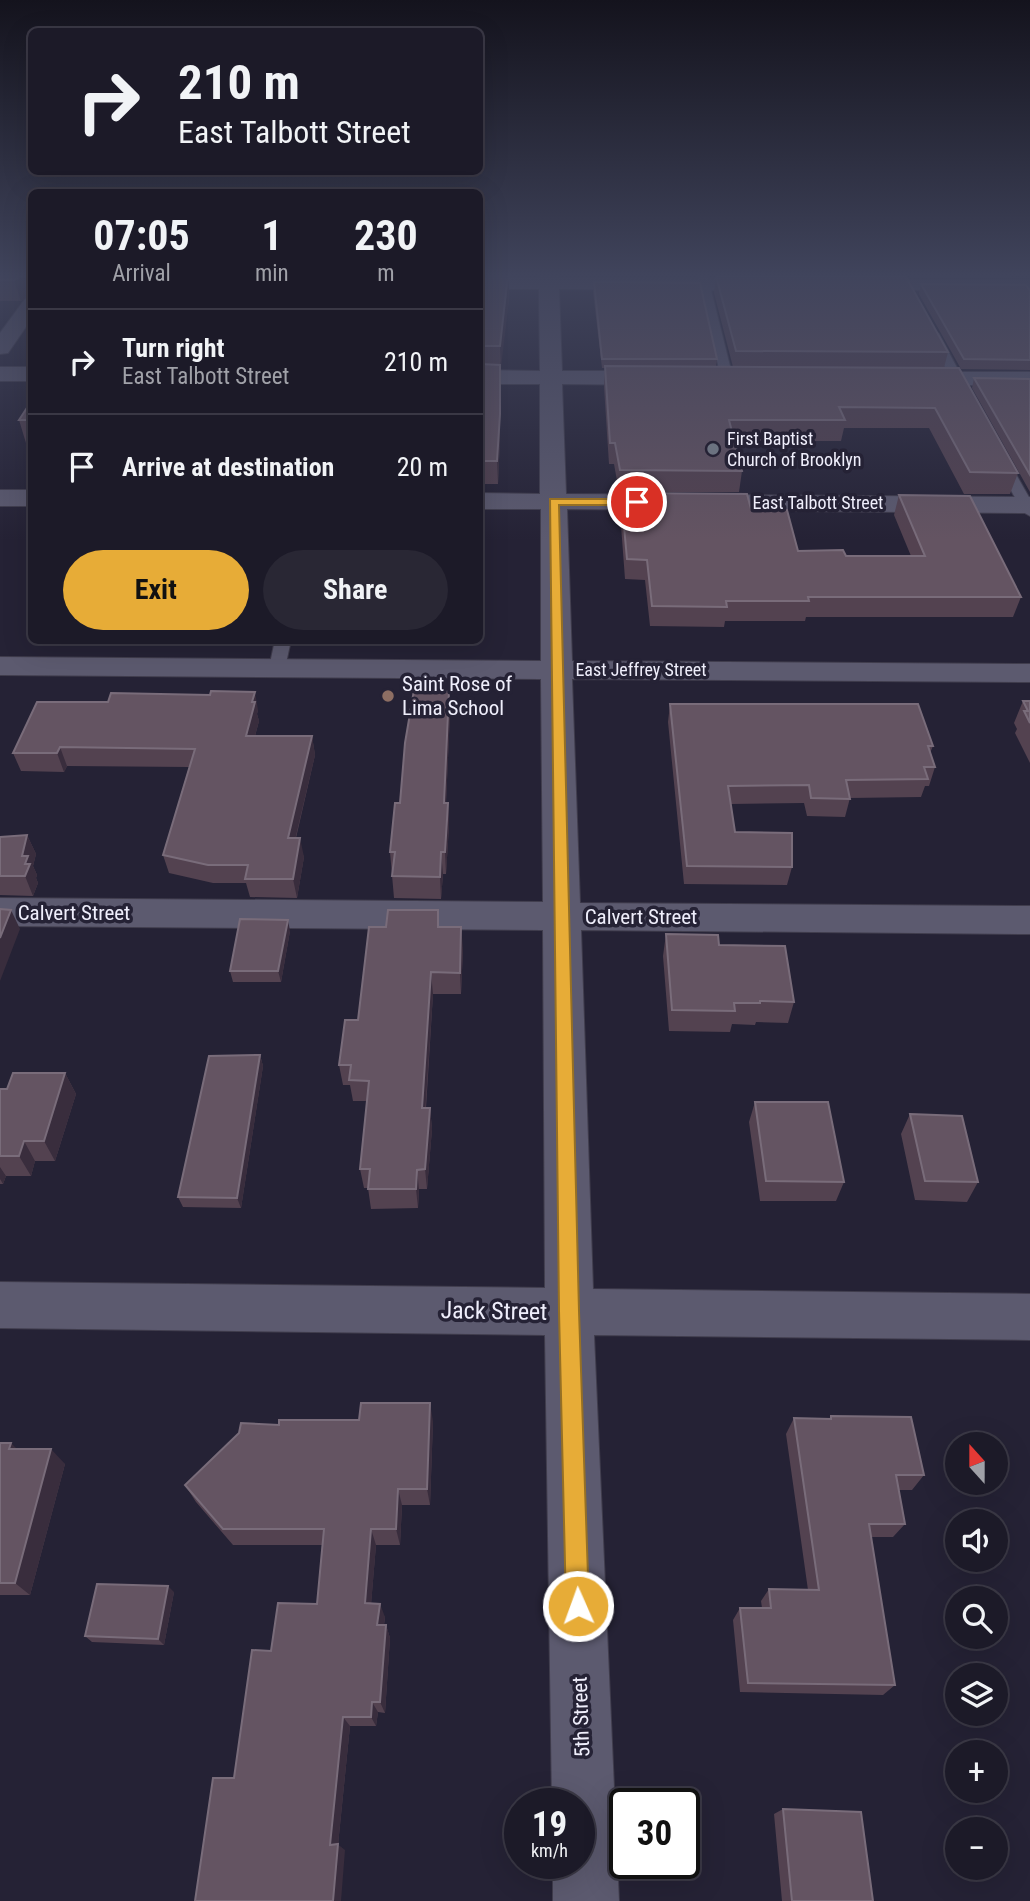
<!DOCTYPE html>
<meta charset="utf-8">
<style>
:root{--surface:#1c1a28;--page:#292734;--text:#f1f3f6;--muted:#a0a1a8;--line:#3a3845;--accent:#e7ac37}
body{margin:0;font-family:"Roboto Condensed",sans-serif;background:var(--page);color:var(--text);height:100vh;display:flex;flex-direction:column;font-size:26px;white-space:nowrap}
*{box-sizing:border-box;margin:0}
p{font-size:23px;color:var(--muted)}
.icon{flex:none;width:38px;height:38px;fill:none;stroke:currentColor;stroke-width:2;stroke-linecap:round;stroke-linejoin:round}
.map{position:relative;flex:1;overflow:hidden}
.panel{position:absolute;left:28px;top:189px;width:455px;height:455px;display:flex;flex-direction:column;background:var(--surface);border-radius:10px;box-shadow:0 7px 28px #0002,0 0 0 2px var(--line)}
.panel>*{flex:none}
.banner{position:absolute;left:28px;top:28px;width:455px;height:147px;border-radius:10px;box-shadow:0 7px 28px #0002,0 0 0 2px var(--line);background:#1c1a28;color:var(--text);overflow:hidden}
.needle{width:46px;rotate:339deg}
.controls{position:absolute;left:945px;top:1432px;display:grid;gap:14px}
.controls a{display:grid;place-items:center;width:63px;height:63px;border-radius:50%;background:var(--surface);box-shadow:0 7px 28px #0002,0 0 0 2px var(--line);font-size:35px}
.speed{position:absolute;left:504px;top:1788px;display:flex;gap:14px;font-size:35px;font-weight:700;text-align:center}
.speed>*{display:grid;place-content:center;width:91px;height:91px;border-radius:50%;background:var(--surface);box-shadow:0 7px 28px #0002,0 0 0 2px var(--line);line-height:1}
.speed small{font-size:18px;font-weight:400}
.speed .limit{border:4px solid #111;border-radius:10px;background:#fff;color:#111}
.pin{position:absolute;display:grid;place-items:center;width:60px;height:60px;color:#fff;margin:-30px;border:4px solid #fff;border-radius:50%;box-shadow:0 2px 7px #0007}
.me{position:absolute;width:77px;margin:-38px;rotate:358deg;stroke-linejoin:round;filter:drop-shadow(0 0 5px #0008)}
.turn{display:flex;align-items:center;gap:24px;height:147px;padding:0 35px;font-size:32px}
.turn .icon{width:91px;height:91px;stroke-width:2.5}
.turn b{display:block;font-size:49px;line-height:60px}
.eta{display:flex;justify-content:space-evenly;align-items:center;height:119px;text-align:center}
.eta b{font-size:42px;font-weight:700;line-height:49px}
.action{display:flex;gap:14px;margin-top:auto;padding:14px 35px}
.action a{flex:1;height:80px;border-radius:42px;background:var(--accent);color:#111;font-size:28px;font-weight:700;line-height:80px;text-align:center}
.action a+a{background:var(--page);color:var(--text)}
ul{padding:0;list-style:none}
li{display:flex;align-items:center;gap:21px;height:105px;padding:0 35px;border-top:2px solid var(--line)}
li div{flex:1}
li b{display:block;font-size:26px}
li em{font-style:normal}
.map>svg:first-child{display:block}
</style>
<div class="map">
<svg width="1030" height="1901" viewBox="0 0 1030 1901">
<rect width="100%" height="100%" fill="#252235"/>
<g fill="none" stroke-linecap="round" stroke-linejoin="round">
<defs>
<path id="service" d="M 697,274 L 707,274 L 733,378 L 731,381 L 721,378 Z
M 933,331 L 939,334 L 970,392 L 968,395 L 960,395 L 958,392 L 927,334 Z
M 1001,456 L 1008,460 L 1030,499 L 1030,516 L 1023,512 L 994,460 Z
M 275,640 L 291,640 L 285,668 L 277,673 L 269,668 Z"/>
<path id="minor" d="M 540,274 L 558,274 L 559,278 L 768,279 L 778,285 L 768,291 L 559,289 L 562,371 L 656,371 L 664,373 L 667,378 L 664,383 L 656,385 L 562,384 L 566,494 L 1030,497 L 1030,513 L 567,509 L 572,661 L 1030,664 L 1030,682 L 572,679 L 580,903 L 1030,906 L 1030,934 L 581,930 L 593,1289 L 1030,1294 L 1030,1340 L 594,1335 L 619,1901 L 553,1901 L 553,1864 L 579,1864 L 579,1804 L 552,1804 L 545,1335 L 0,1328 L 0,1282 L 545,1288 L 543,930 L 0,926 L 0,898 L 543,902 L 541,679 L 0,675 L 0,657 L 541,661 L 541,509 L 480,509 L 480,493 L 540,494 L 540,384 L 480,384 L 480,370 L 540,371 L 539,289 L 480,289 L 480,277 L 539,278 Z
M 860,279 L 1030,280 L 1030,292 L 853,289 L 850,285 L 853,281 Z
M 32,297 L 32,318 L 8,353 L 0,354 L 0,333 L 25,299 Z
M 0,367 L 32,367 L 32,381 L 0,381 Z
M 912,372 L 1030,372 L 1030,386 L 904,384 L 901,379 L 904,374 Z
M 0,490 L 32,490 L 32,506 L 0,506 Z"/>
</defs>
<!-- service casing -->
<use href="#service" stroke="#403d4d" stroke-width="2"/>
<!-- minor casing -->
<use href="#minor" stroke="#403d4d" stroke-width="2"/>
<!-- service -->
<use href="#service" fill="#5c5a6f" fill-rule="evenodd"/>
<!-- minor -->
<use href="#minor" fill="#5c5a6f" fill-rule="evenodd"/>
</g>
<!-- wall -->
<path fill="#534250" d="M 0,274 L 32,274 L 32,295 L 21,301 L 0,301 Z
M 480,274 L 509,278 L 509,299 L 500,368 L 500,437 L 498,484 L 483,484 L 482,490 L 480,491 L 481,512 L 480,496 Z
M 585,274 L 696,274 L 695,276 L 585,275 Z
M 709,274 L 894,274 L 894,277 L 710,276 Z
M 907,274 L 1012,274 L 1011,277 L 910,277 Z
M 716,276 L 948,352 L 944,368 L 1018,473 L 1010,494 L 964,494 L 929,428 L 844,428 L 841,441 L 734,441 L 742,471 L 739,492 L 619,492 L 614,464 L 609,464 L 604,387 L 605,368 L 602,368 L 593,292 L 594,282 L 717,359 L 716,367 L 733,367 L 714,293 Z
M 921,284 L 1030,291 L 1030,370 L 961,369 L 919,294 Z
M 974,378 L 1030,379 L 1030,492 L 972,388 Z
M 32,400 L 32,443 L 26,443 L 19,420 Z
M 621,493 L 751,509 L 798,551 L 846,556 L 911,556 L 894,515 L 899,495 L 1021,597 L 1013,617 L 806,617 L 805,621 L 725,621 L 724,627 L 650,626 L 645,580 L 625,579 L 620,512 Z
M 449,691 L 450,713 L 446,803 L 448,803 L 449,825 L 446,874 L 443,874 L 441,899 L 394,898 L 390,852 L 400,803 Z
M 1023,701 L 1030,701 L 1030,763 L 1015,733 L 1017,729 L 1014,723 Z
M 108,702 L 258,710 L 257,714 L 259,721 L 255,736 L 312,736 L 315,755 L 296,838 L 304,857 L 297,898 L 250,897 L 246,883 L 213,883 L 169,873 L 163,855 L 189,767 L 67,766 L 64,772 L 21,771 L 13,753 Z
M 670,704 L 933,746 L 930,753 L 935,767 L 929,786 L 925,786 L 921,797 L 850,798 L 845,817 L 807,816 L 804,803 L 731,804 L 735,832 L 792,867 L 787,885 L 684,884 L 668,722 Z
M 27,835 L 36,854 L 33,866 L 37,875 L 36,878 L 38,883 L 33,896 L 0,895 L 0,837 Z
M 440,927 L 463,948 L 461,994 L 433,994 L 426,1108 L 430,1108 L 432,1129 L 427,1189 L 419,1189 L 418,1208 L 371,1209 L 368,1188 L 364,1188 L 360,1169 L 367,1101 L 353,1101 L 350,1085 L 343,1085 L 339,1065 Z
M 290,931 L 281,982 L 233,982 L 230,971 Z
M 666,934 L 719,945 L 794,1002 L 788,1023 L 756,1022 L 755,1025 L 732,1024 L 730,1032 L 669,1031 L 663,956 Z
M 260,1055 L 263,1066 L 241,1208 L 183,1207 L 178,1197 Z
M 65,1073 L 76,1094 L 55,1161 L 35,1161 L 31,1176 L 6,1176 L 3,1184 L 0,1184 L 0,1089 L 7,1089 Z
M 755,1102 L 844,1182 L 836,1201 L 760,1201 L 749,1122 Z
M 910,1114 L 978,1182 L 967,1202 L 915,1200 L 901,1134 Z
M 831,1416 L 924,1475 L 912,1490 L 898,1490 L 905,1524 L 893,1537 L 871,1537 L 895,1685 L 883,1695 L 740,1692 L 733,1620 L 740,1608 L 762,1608 L 761,1601 L 769,1589 L 808,1590 L 786,1434 L 794,1418 L 829,1419 Z
M 433,1421 L 430,1505 L 402,1505 L 400,1545 L 376,1545 L 371,1604 L 385,1617 L 384,1625 L 386,1625 L 390,1638 L 385,1713 L 378,1712 L 376,1726 L 350,1726 L 338,1845 L 345,1850 L 234,1778 L 271,1651 L 317,1604 L 322,1545 L 233,1545 L 196,1502 L 185,1485 L 279,1425 Z
M 0,1443 L 65,1464 L 30,1595 L 0,1595 Z
M 174,1592 L 164,1645 L 92,1642 L 85,1636 Z
M 783,1809 L 873,1901 L 782,1901 L 774,1814 Z"/>
<!-- shaded-wall -->
<path fill="#392d3d" d="M 25,274 L 31,294 L 21,301 L 14,280 Z
M 509,278 L 509,299 L 501,368 L 500,346 Z
M 500,387 L 500,437 L 498,484 L 497,461 Z
M 482,461 L 483,484 L 482,490 L 480,491 L 480,528 L 480,468 Z
M 449,691 L 450,713 L 445,825 L 444,803 Z
M 255,692 L 258,710 L 257,714 L 259,721 L 250,754 L 246,736 Z
M 312,736 L 315,755 L 291,857 L 288,838 Z
M 60,747 L 67,766 L 64,772 L 57,753 Z
M 448,803 L 449,825 L 446,874 L 445,852 Z
M 27,835 L 36,854 L 33,866 L 37,875 L 36,878 L 38,883 L 33,896 L 25,876 L 22,856 Z
M 300,838 L 304,857 L 297,898 L 293,879 Z
M 441,852 L 443,874 L 441,899 L 440,877 Z
M 11,910 L 20,929 L 0,981 L 0,938 Z
M 288,920 L 290,931 L 281,982 L 278,971 Z
M 461,927 L 463,948 L 461,994 L 460,973 Z
M 431,972 L 433,994 L 424,1129 L 422,1108 Z
M 260,1055 L 263,1066 L 241,1208 L 237,1198 Z
M 65,1073 L 76,1094 L 55,1161 L 44,1141 Z
M 430,1108 L 432,1129 L 427,1189 L 425,1169 Z
M 24,1141 L 35,1161 L 31,1176 L 19,1156 Z
M 0,1167 L 6,1176 L 3,1184 L 0,1179 Z
M 417,1170 L 419,1189 L 418,1208 L 416,1189 Z
M 430,1403 L 433,1421 L 430,1505 L 427,1489 Z
M 11,1443 L 26,1458 L 9,1449 Z
M 51,1449 L 65,1464 L 30,1595 L 15,1583 Z
M 398,1489 L 402,1505 L 400,1545 L 396,1529 Z
M 371,1529 L 376,1545 L 370,1617 L 365,1603 Z
M 168,1586 L 174,1592 L 164,1645 L 158,1639 Z
M 380,1604 L 385,1617 L 382,1637 L 377,1625 Z
M 386,1625 L 390,1638 L 385,1713 L 380,1702 Z
M 372,1702 L 378,1712 L 376,1726 L 371,1717 Z
M 343,1717 L 350,1726 L 338,1845 L 345,1850 L 341,1901 L 333,1901 L 330,1845 Z"/>
<!-- building -->
<path fill="#645462" stroke="#796c7a" stroke-width="2" d="M 0,274 L 32,274 L 32,280 L 29,280 L 25,274 L 14,280 L 0,280 Z
M 480,274 L 508,274 L 500,346 L 480,346 Z
M 716,276 L 906,277 L 948,352 L 736,351 Z
M 594,282 L 700,283 L 717,359 L 602,359 Z
M 921,284 L 1026,285 L 1030,291 L 1030,360 L 964,359 Z
M 480,364 L 500,365 L 500,414 L 497,461 L 482,461 L 482,467 L 480,468 Z
M 605,366 L 959,368 L 1018,473 L 970,472 L 935,408 L 839,407 L 845,420 L 729,420 L 742,471 L 620,470 L 615,443 L 610,443 Z
M 974,378 L 1030,379 L 1030,475 Z
M 32,400 L 32,420 L 19,420 Z
M 621,493 L 747,494 L 751,509 L 787,510 L 798,551 L 843,550 L 846,556 L 925,556 L 899,495 L 970,496 L 1021,597 L 808,597 L 809,601 L 726,601 L 727,607 L 652,606 L 647,560 L 627,559 Z
M 414,690 L 449,691 L 444,803 L 448,803 L 445,852 L 441,852 L 440,877 L 392,876 L 395,852 L 390,852 L 395,803 L 400,803 L 405,743 Z
M 211,691 L 255,692 L 252,702 L 255,702 L 246,736 L 312,736 L 288,838 L 300,838 L 293,879 L 245,879 L 248,865 L 208,865 L 163,855 L 195,749 L 60,747 L 57,753 L 13,753 L 37,702 L 108,702 L 111,693 L 210,695 Z
M 1023,701 L 1030,701 L 1030,723 L 1024,711 L 1028,711 Z
M 670,704 L 918,704 L 933,746 L 928,746 L 935,767 L 924,767 L 928,779 L 846,780 L 850,799 L 811,798 L 809,785 L 728,786 L 735,832 L 792,833 L 792,867 L 687,866 Z
M 27,835 L 22,856 L 28,856 L 25,864 L 30,864 L 25,876 L 0,876 L 0,837 Z
M 0,909 L 11,910 L 0,938 Z
M 388,910 L 438,910 L 438,927 L 461,927 L 460,973 L 431,972 L 422,1108 L 430,1108 L 425,1169 L 417,1170 L 416,1189 L 368,1189 L 370,1169 L 360,1169 L 369,1081 L 349,1080 L 351,1065 L 339,1065 L 345,1020 L 358,1020 L 369,927 L 386,927 Z
M 240,919 L 288,920 L 278,971 L 230,971 Z
M 666,934 L 718,935 L 719,945 L 785,946 L 794,1002 L 760,1001 L 760,1003 L 734,1003 L 735,1011 L 672,1010 Z
M 260,1055 L 237,1198 L 178,1197 L 209,1056 Z
M 13,1073 L 65,1073 L 44,1141 L 24,1141 L 19,1156 L 0,1156 L 0,1089 L 7,1089 Z
M 755,1102 L 828,1102 L 844,1182 L 766,1181 Z
M 910,1114 L 962,1116 L 978,1182 L 925,1181 Z
M 361,1403 L 430,1403 L 427,1489 L 398,1489 L 396,1529 L 371,1529 L 365,1603 L 380,1604 L 377,1625 L 386,1625 L 380,1702 L 372,1702 L 371,1717 L 343,1717 L 330,1845 L 338,1844 L 333,1901 L 195,1901 L 213,1778 L 234,1778 L 252,1650 L 271,1651 L 278,1603 L 317,1604 L 324,1529 L 223,1529 L 185,1485 L 239,1433 L 241,1423 L 279,1425 L 279,1420 L 359,1420 Z
M 831,1416 L 911,1417 L 924,1475 L 896,1475 L 905,1524 L 869,1524 L 895,1685 L 748,1683 L 740,1608 L 771,1608 L 769,1589 L 819,1590 L 794,1418 L 831,1419 Z
M 0,1443 L 11,1443 L 9,1449 L 51,1449 L 15,1583 L 0,1583 Z
M 97,1584 L 168,1586 L 158,1639 L 85,1636 Z
M 783,1809 L 861,1812 L 873,1901 L 792,1901 Z"/>
<!-- sky -->
<linearGradient id="sky" x2="0" y2="1"><stop stop-color="#14131d"/><stop offset="0.51" stop-color="#40445c"/><stop offset="1" stop-color="#40445c" stop-opacity="0"/></linearGradient>
<rect width="1030" height="540" fill="url(#sky)"/>
<!-- route -->
<path fill="#e7ac37" stroke="#967024" stroke-width="2" d="M 550,499 L 637,499 L 643,502 L 637,505 L 559,505 L 579,1311 L 589,1606 L 586,1615 L 578,1618 L 569,1615 L 566,1606 L 559,1311 Z"/>
<!-- markers -->
<circle fill="#6b7280" stroke="#252235" stroke-width="2.5" cx="713" cy="449" r="7"/>
<circle fill="#8d6e63" stroke="#252235" stroke-width="2.5" cx="388" cy="696" r="7"/>
<g text-anchor="middle" stroke-width="7" stroke-linejoin="round" paint-order="stroke">
<!-- far-poi labels -->
<g font-size="18" fill="#efeefb" stroke="#252235" text-anchor="start">
<text x="727" y="445">First Baptist<tspan x="727" dy="21">Church of Brooklyn</tspan></text>
</g>
<!-- far-street labels -->
<g font-size="18" fill="#efeefb" stroke="#252235">
<text x="818" y="509">East Talbott Street</text>
<text x="641" y="676">East Jeffrey Street</text>
</g>
<!-- poi labels -->
<g font-size="21" fill="#efeefb" stroke="#252235" text-anchor="start">
<text x="402" y="691">Saint Rose of<tspan x="402" dy="24">Lima School</tspan></text>
</g>
<!-- street labels -->
<g font-size="21" fill="#efeefb" stroke="#252235">
<text x="74" y="920">Calvert Street</text>
<text x="641" y="924">Calvert Street</text>
<text transform="translate(581 1717) rotate(-92)" y="7">5th Street</text>
</g>
<!-- near-street labels -->
<g font-size="24" fill="#efeefb" stroke="#252235">
<text transform="translate(494 1311) rotate(1)" y="8">Jack Street</text>
</g>
</g>
</svg>
<div class="controls">
<a><svg class="needle" viewBox="-14 -14 28 28"><path d="M0-13l5 13h-10z" fill="#e53935"/><path d="M0 13l5-13h-10z" fill="#a0a1a8"/></svg></a>
<a><svg class="icon" aria-label="sound" viewBox="0 0 24 24"><path d="M4 9h4l5-4v14l-5-4H4zM17 9q2 3 0 6"/></svg></a>
<a><svg class="icon" aria-label="search" viewBox="0 0 24 24"><circle cx="10" cy="10" r="6"/><path d="M15 15l6 6"/></svg></a>
<a><svg class="icon" aria-label="layers" viewBox="0 0 24 24"><path d="M12 4l9 5-9 5-9-5zM3 14l9 5 9-5"/></svg></a>
<a>+</a>
<a>−</a>
</div>
<div class="speed"><div>19<small>km/h</small></div><div class="limit">30</div></div>
<div class="pin" style="left:637px;top:502px;background:#d93025"><svg class="icon" aria-label="arrive" viewBox="0 0 24 24"><path d="M6 21V4h12l-3 4 3 4H6"/></svg></div>
<svg class="me" style="left:578px;top:1606px" viewBox="-20 -20 40 40"><circle r="17" fill="#e7ac37" stroke="#fff" stroke-width="3"/><path d="M0-11L8 9 0 5-8 9z" fill="#fff"/></svg>
<div class="banner">
<div class="turn"><svg class="icon" aria-label="right" viewBox="0 0 24 24"><path d="M7 20v-9h11M14 6l5 5-5 5"/></svg><div><b>210 m</b>East Talbott Street</div></div>
</div>
<section class="panel">
<div class="eta">
<div><b>07:05</b><p>Arrival</p></div>
<div><b>1</b><p>min</p></div>
<div><b>230</b><p>m</p></div>
</div>
<ul>
<li><svg class="icon" aria-label="right" viewBox="0 0 24 24"><path d="M7 20v-9h11M14 6l5 5-5 5"/></svg><div><b>Turn right</b><p>East Talbott Street</p></div><em>210 m</em></li>
<li><svg class="icon" aria-label="arrive" viewBox="0 0 24 24"><path d="M6 21V4h12l-3 4 3 4H6"/></svg><div><b>Arrive at destination</b></div><em>20 m</em></li>
</ul>
<div class="action"><a>Exit</a><a>Share</a></div>
</section>
</div>
